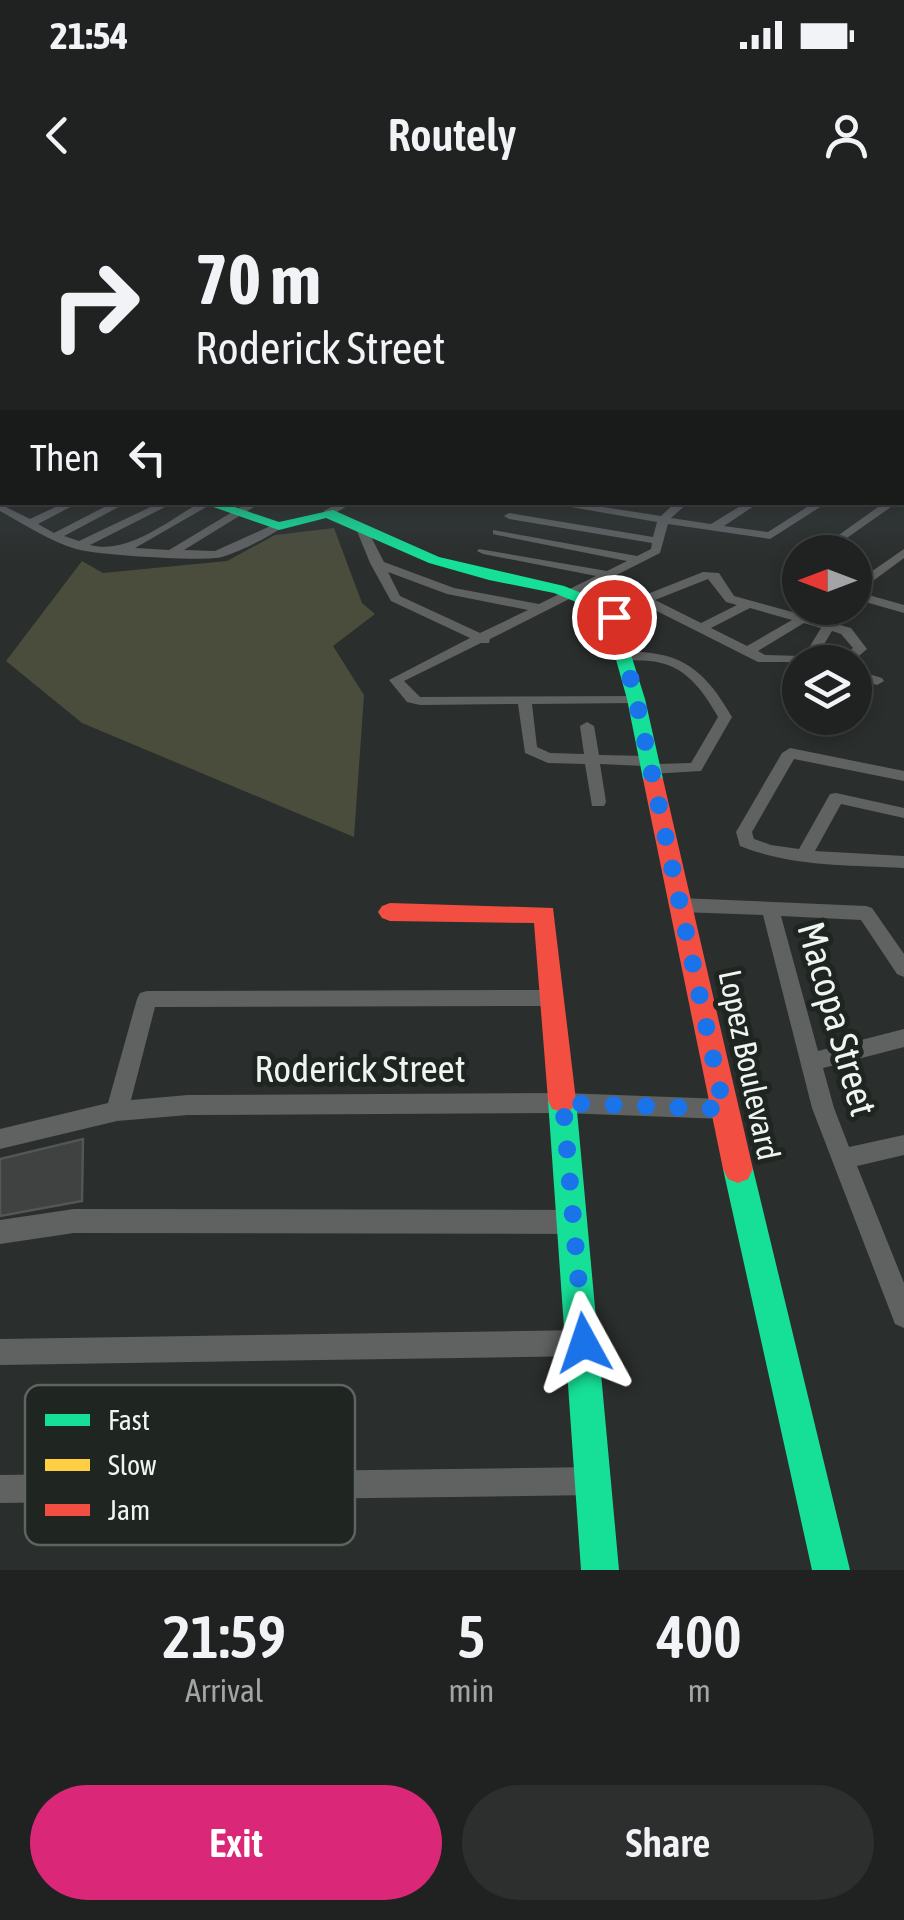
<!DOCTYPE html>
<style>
:root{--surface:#202221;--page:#2d2f2e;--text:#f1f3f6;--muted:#a2a4a5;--line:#3d3f3f;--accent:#db2777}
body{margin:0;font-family:"Asap Condensed",sans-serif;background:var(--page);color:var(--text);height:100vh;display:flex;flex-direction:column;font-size:38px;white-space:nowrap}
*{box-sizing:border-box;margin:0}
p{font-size:32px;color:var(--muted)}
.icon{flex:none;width:55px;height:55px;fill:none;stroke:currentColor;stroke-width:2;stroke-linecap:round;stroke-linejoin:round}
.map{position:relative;height:1370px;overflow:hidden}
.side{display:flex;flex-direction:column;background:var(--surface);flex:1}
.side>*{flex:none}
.top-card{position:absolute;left:0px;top:0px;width:905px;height:305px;box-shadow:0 5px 15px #0003,0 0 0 2px var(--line);background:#202221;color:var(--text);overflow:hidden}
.needle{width:65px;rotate:270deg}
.controls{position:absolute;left:782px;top:335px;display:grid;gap:20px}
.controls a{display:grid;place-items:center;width:90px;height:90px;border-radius:50%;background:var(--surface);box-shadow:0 5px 15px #0003,0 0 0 2px var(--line);font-size:50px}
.pin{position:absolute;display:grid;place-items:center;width:85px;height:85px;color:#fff;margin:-42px;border:5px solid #fff;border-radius:50%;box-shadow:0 2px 10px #0007}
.me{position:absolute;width:110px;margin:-55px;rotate:355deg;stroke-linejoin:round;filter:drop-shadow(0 0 8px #0008)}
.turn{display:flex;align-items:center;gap:35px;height:210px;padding:0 30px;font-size:45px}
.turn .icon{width:130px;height:130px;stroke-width:2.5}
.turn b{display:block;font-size:70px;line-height:85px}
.then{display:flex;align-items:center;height:95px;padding:0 30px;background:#0003;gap:20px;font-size:38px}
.eta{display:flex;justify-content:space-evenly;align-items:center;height:170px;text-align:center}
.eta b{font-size:60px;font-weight:600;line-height:70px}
.cta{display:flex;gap:20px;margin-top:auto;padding:20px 30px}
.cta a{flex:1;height:115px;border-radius:60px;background:var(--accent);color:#fff;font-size:40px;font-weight:600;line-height:115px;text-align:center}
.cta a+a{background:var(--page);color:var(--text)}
.status{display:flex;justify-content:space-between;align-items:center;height:70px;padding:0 50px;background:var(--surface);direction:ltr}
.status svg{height:28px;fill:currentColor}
header{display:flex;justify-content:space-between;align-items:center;height:130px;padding:0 30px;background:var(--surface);font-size:45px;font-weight:600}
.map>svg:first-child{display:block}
</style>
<div class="status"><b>21:54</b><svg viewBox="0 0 49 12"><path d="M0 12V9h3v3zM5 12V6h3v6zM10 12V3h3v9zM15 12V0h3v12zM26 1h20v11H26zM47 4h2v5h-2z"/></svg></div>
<header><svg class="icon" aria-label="back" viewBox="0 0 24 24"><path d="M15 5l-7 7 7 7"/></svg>Routely<svg class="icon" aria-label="person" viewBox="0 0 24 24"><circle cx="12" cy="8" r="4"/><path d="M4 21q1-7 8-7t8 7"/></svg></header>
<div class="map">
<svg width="904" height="1370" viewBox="0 0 904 1370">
<rect width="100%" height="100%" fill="#2a2e2c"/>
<!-- green -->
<path fill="#4a4d3c" d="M 334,328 L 362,403 L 375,414 L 333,446 L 364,495 L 354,637 L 82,523 L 6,461 L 82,361 L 103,373 L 227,361 L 275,335 Z"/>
<!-- building -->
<path fill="#3f4240" stroke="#535654" stroke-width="2.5" d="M 83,939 L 82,1001 L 0,1016 L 0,959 Z"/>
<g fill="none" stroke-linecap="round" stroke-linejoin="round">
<!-- street -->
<path fill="#606262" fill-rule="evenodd" d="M 2,201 L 2,207 L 0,208 L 0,202 Z
M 2,216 L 2,222 L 0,223 L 0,217 Z
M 2,254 L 2,260 L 0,261 L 0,255 Z
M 0,270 L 2,270 L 2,277 L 0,278 Z
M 66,302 L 80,302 L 38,324 L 54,333 L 114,302 L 128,302 L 64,336 L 79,341 L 161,302 L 175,302 L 90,345 C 128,355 169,320 201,302 L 215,302 L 135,348 L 169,350 L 249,302 L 262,302 L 184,350 L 215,351 L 275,324 L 284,326 C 268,338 242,350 222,357 C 206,362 94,355 76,349 C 50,341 25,325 0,311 L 0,304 L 30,319 Z
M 340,302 L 354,302 L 332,315 L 324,315 L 324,311 Z
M 542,302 L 571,302 L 661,316 L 676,302 L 689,302 L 671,318 L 711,324 L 747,302 L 760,302 L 724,326 L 768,332 L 815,302 L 828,302 L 770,339 L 668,324 L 660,353 L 490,439 L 489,443 L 481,443 L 404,481 L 420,497 L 641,496 L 643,499 L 636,503 L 532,504 L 537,547 L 550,553 L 584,554 L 580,526 L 587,522 L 594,526 L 599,555 L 650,556 L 655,558 L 656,564 L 691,563 L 718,517 C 702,489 685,465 651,461 C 639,460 629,462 619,456 C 629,450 640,452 651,453 C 693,458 712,483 732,517 L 701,571 L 651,574 L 646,573 L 645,566 L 600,564 L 606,602 L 604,606 L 592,606 L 585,564 L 548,563 L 525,553 L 518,504 L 420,505 L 407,502 L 389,480 L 470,438 L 391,401 L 370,363 L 357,331 L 359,329 L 367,329 L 384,362 L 454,388 L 539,404 L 596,376 L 483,354 L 477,351 L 479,349 L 607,371 L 627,361 L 497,335 L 493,334 L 493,330 L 637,356 L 651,349 L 652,343 L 509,319 L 504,316 L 509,313 L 653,337 L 657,322 ZM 388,372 L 447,394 L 528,410 L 480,433 L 400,396 Z
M 885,302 L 898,302 L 827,352 L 815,352 Z
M 904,349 L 904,358 L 858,392 L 904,405 L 904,413 L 855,399 L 855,383 Z
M 800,362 L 800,372 L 789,380 L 781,380 L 781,374 Z
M 703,372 L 719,373 L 734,396 L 851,428 L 867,449 L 852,462 L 758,462 L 629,397 L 601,409 L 595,405 C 612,392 625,385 645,395 ZM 708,379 L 726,402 L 737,405 L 701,423 L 655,400 ZM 750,408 L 792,420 L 747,446 L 711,428 ZM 804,423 L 821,428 L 804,456 L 765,455 L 758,451 ZM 832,431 L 841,434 L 853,448 L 844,456 L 817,456 Z
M 855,470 L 882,478 L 884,481 L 877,485 L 855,478 Z
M 790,548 L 904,571 L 904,581 L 794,559 L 752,632 L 754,639 L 771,645 L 799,649 L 830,594 L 836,593 L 904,608 L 904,618 L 841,604 L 815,651 L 904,656 L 904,668 C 849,665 792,667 740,646 L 736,632 L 782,553 Z
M 680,698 L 866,706 L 872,708 L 904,754 L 904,777 L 897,774 L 861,720 L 781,716 L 818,851 L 904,829 L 904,847 L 823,868 L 834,908 L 849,947 L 904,935 L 904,955 L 857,966 L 904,1083 L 904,1128 L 895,1124 L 812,908 L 763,715 L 680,712 L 674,710 L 671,705 L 674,700 Z
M 553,790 L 560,792 L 563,798 L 560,804 L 553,806 L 155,807 L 131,900 L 188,895 L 563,893 L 724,899 L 732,902 L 735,909 L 732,916 L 724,919 L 563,913 L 188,915 L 117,921 L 0,949 L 0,929 L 108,903 L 137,799 L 140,793 L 147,791 Z
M 74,1009 L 574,1010 L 582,1014 L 586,1022 L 582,1030 L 574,1034 L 74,1033 L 0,1044 L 0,1020 Z
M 584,1130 L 593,1134 L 597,1143 L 593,1152 L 584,1156 L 0,1165 L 0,1139 Z
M 595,1267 L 605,1271 L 609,1281 L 605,1291 L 595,1295 L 0,1303 L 0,1275 Z"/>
<!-- fast -->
<path fill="#16e098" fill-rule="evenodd" d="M 0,232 L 2,233 L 2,240 L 0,240 Z
M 199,302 L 220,302 L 279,322 L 333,310 L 439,357 L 564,386 L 616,407 L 645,499 L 663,579 L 653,586 L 643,579 L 627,499 L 603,413 L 554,393 L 489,380 L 429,363 L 326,318 L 279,330 Z
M 562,888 L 572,891 L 576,900 L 619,1370 L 581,1370 L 548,900 L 552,891 Z
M 738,955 L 748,959 L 753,969 L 850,1370 L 812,1370 L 723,969 L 728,959 Z"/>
<!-- slow -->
<path fill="#ffcf43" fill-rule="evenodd" d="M 902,205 L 904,205 L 904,212 L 902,212 Z"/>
<!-- jam -->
<path fill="#f24e42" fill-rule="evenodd" d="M 653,572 L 663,579 L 753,969 L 748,979 L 738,983 L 728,979 L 723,969 L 643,579 Z
M 390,703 L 553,708 L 576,900 L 572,909 L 562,912 L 552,909 L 548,900 L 534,723 L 390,721 L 382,718 L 378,712 L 382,706 Z"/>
</g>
<!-- sky -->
<linearGradient id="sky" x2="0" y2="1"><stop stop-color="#171918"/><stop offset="0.47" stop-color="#444c56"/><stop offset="1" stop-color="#444c56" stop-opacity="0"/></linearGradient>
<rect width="904" height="362" fill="url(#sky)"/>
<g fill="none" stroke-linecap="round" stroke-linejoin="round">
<!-- route -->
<path stroke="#1a73e8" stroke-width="18" stroke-dasharray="0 32.4" d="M 584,1143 L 563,903 L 724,909 L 636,499 L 614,417"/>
</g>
<g text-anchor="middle" stroke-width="10" stroke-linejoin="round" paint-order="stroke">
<!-- street labels -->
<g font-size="32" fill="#f0f5f2" stroke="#1f2621">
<text transform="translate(749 865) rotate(78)" y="11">Lopez Boulevard</text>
</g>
<!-- near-street labels -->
<g font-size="38" fill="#f0f5f2" stroke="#1f2621">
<text transform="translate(837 819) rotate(74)" y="13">Macopa Street</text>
<text x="360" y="882">Roderick Street</text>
</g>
</g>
<!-- legend -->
<rect x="25" y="1185" width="330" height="160" rx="15" fill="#1f2621" stroke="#5e6460" stroke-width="2.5"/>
<rect x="45" y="1214" width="45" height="12" fill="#16e098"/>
<rect x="45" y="1259" width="45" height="12" fill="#ffcf43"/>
<rect x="45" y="1304" width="45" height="12" fill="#f24e42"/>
<g font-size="28" fill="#f0f5f2">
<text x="108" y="1230">Fast</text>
<text x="108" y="1275">Slow</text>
<text x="108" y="1320">Jam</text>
</g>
</svg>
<div class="controls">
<a><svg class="needle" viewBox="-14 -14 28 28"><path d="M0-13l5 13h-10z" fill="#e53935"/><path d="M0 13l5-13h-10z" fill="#a2a4a5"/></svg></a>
<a><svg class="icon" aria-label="layers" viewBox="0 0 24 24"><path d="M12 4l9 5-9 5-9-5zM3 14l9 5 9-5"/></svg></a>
</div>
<div class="pin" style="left:614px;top:417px;background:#d93025"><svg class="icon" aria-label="arrive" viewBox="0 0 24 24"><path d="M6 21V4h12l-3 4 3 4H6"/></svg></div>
<svg class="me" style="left:584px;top:1143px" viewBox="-20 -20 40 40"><path d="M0-17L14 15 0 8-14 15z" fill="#1a73e8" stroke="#fff" stroke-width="4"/></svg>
<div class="top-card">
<div class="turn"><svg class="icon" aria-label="right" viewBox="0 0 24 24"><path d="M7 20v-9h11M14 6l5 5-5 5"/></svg><div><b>70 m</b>Roderick Street</div></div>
<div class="then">Then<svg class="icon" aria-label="left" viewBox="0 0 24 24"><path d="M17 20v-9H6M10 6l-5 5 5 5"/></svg></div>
</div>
</div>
<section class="side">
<div class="eta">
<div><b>21:59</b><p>Arrival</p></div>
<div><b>5</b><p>min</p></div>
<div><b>400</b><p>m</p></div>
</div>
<div class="cta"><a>Exit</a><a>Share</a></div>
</section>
